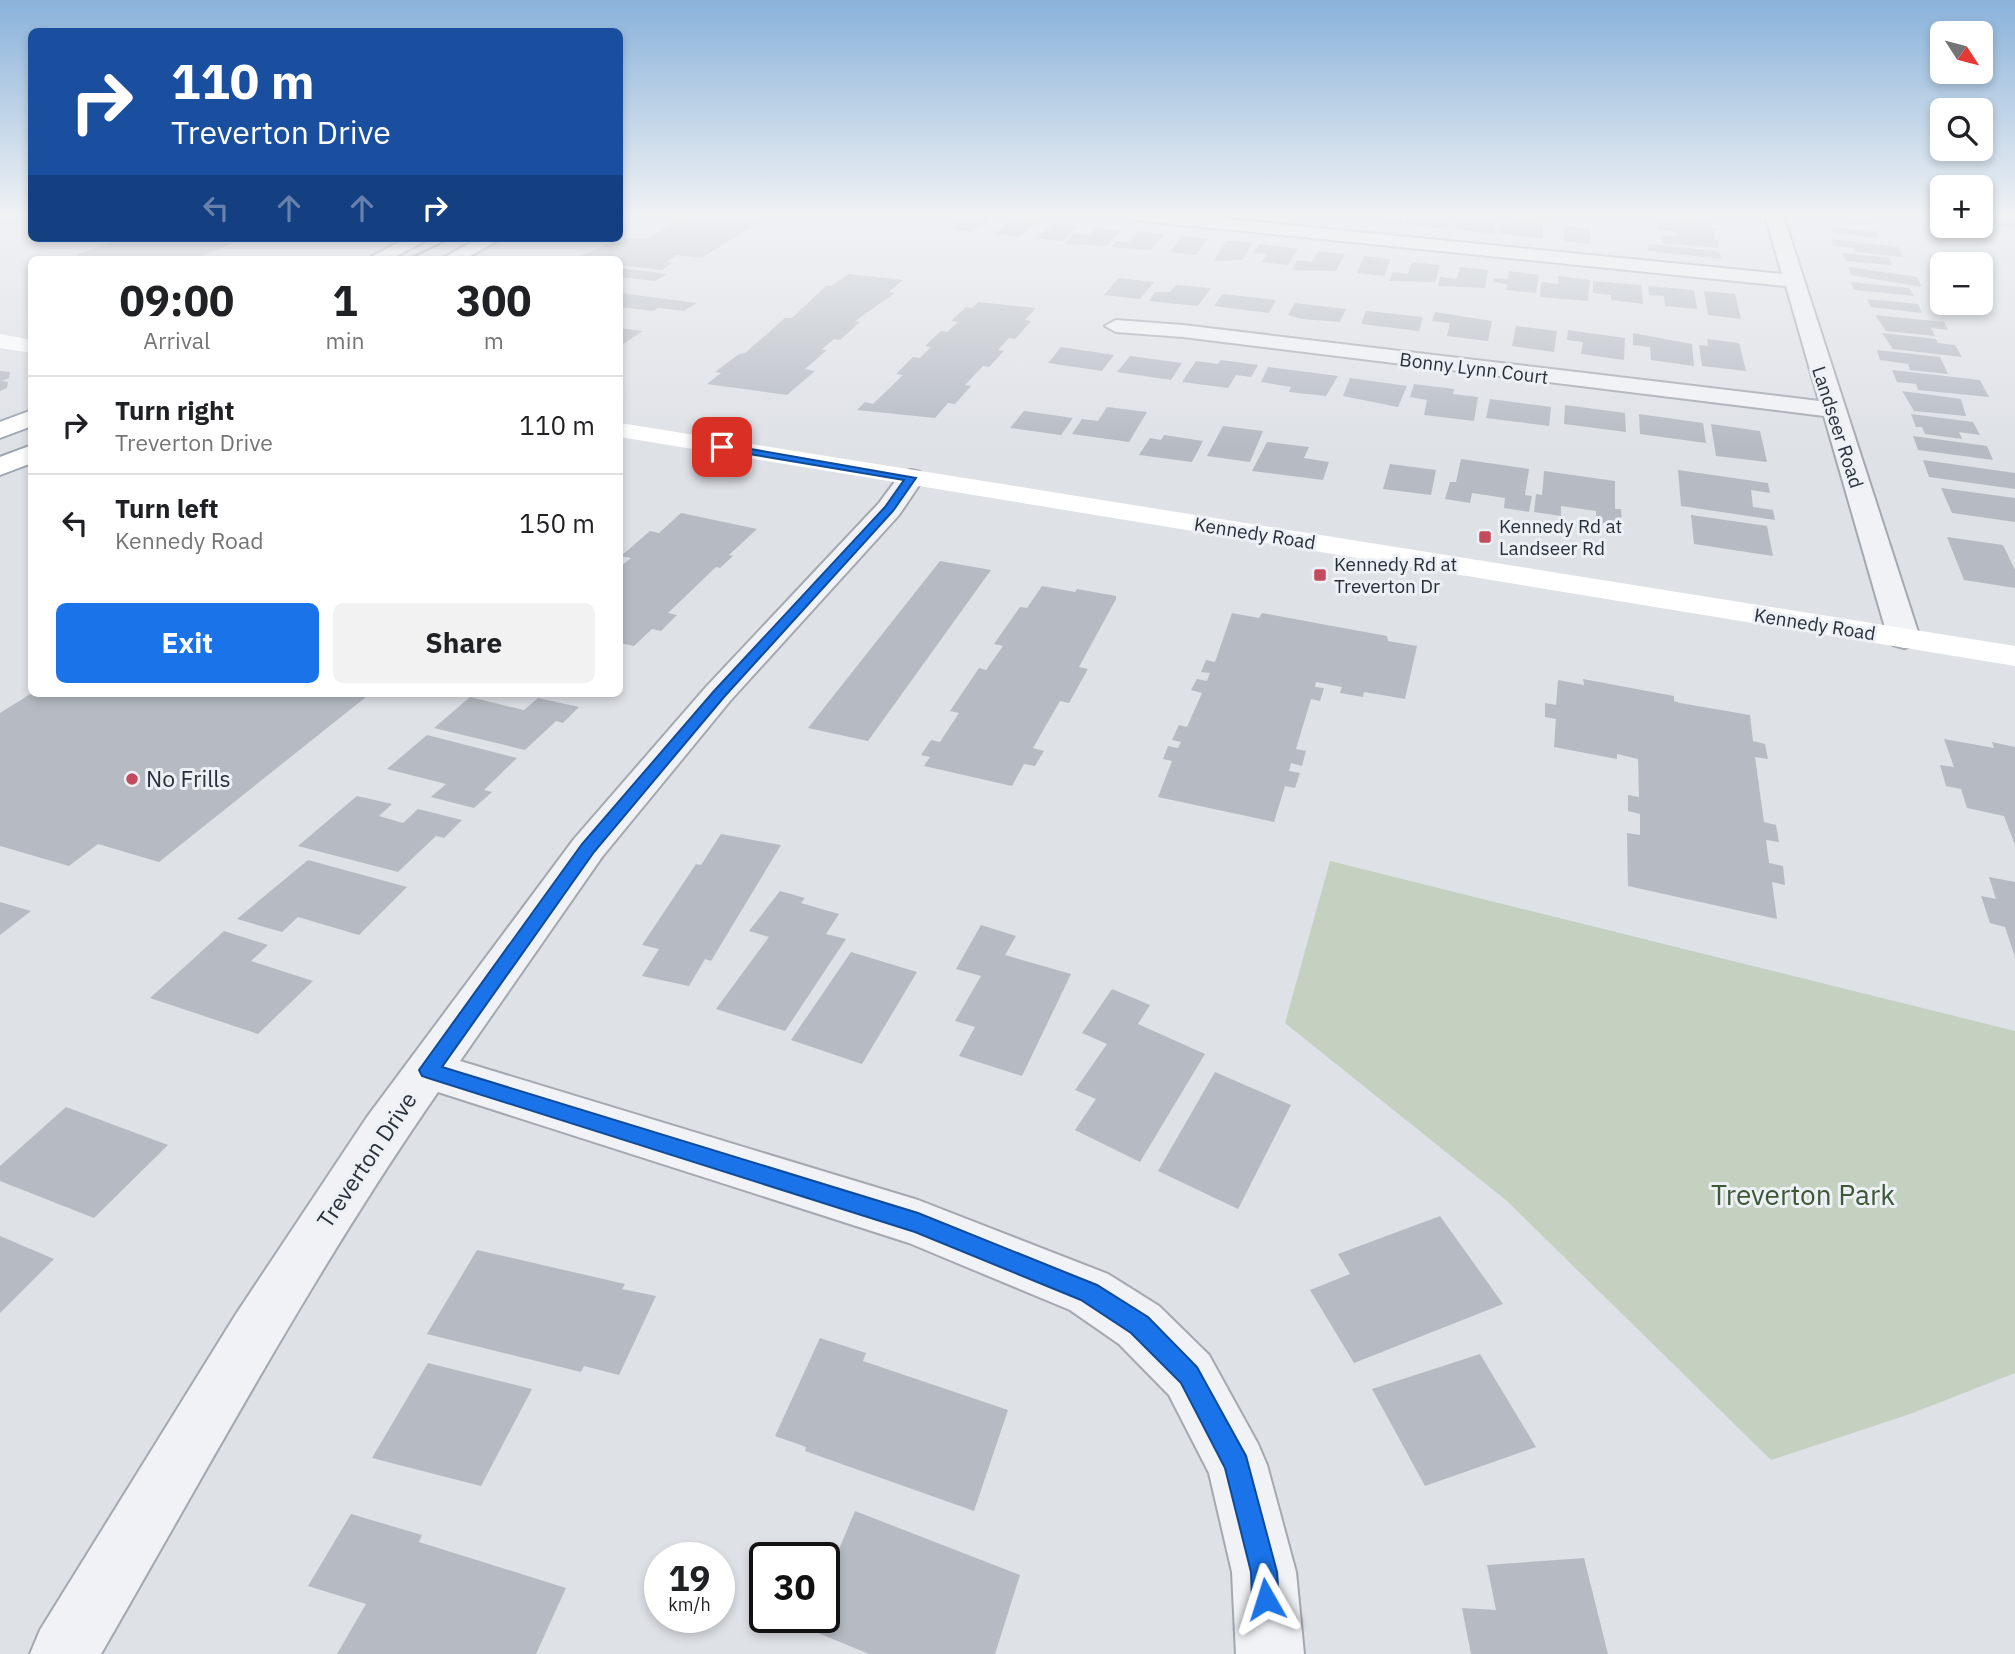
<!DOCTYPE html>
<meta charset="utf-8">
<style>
:root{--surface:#fff;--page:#f2f2f2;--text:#202124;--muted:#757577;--line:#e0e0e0;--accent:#1a73e8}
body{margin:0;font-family:"IBM Plex Sans",sans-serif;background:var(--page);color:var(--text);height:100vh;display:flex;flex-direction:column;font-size:26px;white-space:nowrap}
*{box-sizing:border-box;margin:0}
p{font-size:23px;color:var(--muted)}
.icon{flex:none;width:38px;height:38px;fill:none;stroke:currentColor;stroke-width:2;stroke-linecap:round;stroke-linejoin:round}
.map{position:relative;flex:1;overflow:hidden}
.drawer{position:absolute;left:28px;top:256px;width:595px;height:441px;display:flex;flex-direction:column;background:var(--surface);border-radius:10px;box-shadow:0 4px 10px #0003}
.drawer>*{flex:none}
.banner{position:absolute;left:28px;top:28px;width:595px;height:214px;border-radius:10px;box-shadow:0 4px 10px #0003;background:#1a4fa0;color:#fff;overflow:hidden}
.needle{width:46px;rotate:126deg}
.fabs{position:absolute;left:1930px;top:21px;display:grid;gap:14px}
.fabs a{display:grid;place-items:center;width:63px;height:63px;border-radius:10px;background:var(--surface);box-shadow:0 4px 10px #0003;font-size:35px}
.speed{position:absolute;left:644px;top:1542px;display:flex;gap:14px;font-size:35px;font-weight:700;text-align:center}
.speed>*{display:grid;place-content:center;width:91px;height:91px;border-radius:50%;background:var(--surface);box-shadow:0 4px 10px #0003;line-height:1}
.speed small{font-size:18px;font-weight:400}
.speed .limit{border:4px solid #111;border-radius:10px;background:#fff;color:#111}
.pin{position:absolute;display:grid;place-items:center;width:60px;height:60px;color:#fff;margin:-30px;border-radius:14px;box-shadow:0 4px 10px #0006}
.me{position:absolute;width:77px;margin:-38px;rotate:354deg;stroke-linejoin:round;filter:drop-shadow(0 0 5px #0008)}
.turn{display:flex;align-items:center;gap:24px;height:147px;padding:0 28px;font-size:32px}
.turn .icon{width:91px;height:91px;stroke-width:2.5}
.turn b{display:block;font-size:49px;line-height:60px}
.lanes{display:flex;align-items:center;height:66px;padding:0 28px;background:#0003;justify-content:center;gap:35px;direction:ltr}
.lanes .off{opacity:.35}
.eta{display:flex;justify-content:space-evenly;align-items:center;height:119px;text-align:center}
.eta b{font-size:42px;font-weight:700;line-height:49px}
.button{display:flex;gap:14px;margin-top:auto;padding:14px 28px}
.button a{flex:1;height:80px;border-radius:10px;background:var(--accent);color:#fff;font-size:28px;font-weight:700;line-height:80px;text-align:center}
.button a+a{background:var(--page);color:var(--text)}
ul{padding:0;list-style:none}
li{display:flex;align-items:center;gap:21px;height:98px;padding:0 28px;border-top:2px solid var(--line)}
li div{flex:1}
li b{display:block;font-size:26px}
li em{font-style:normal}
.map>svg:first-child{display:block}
</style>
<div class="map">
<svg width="2015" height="1654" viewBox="0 0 2015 1654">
<rect width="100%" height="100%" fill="#dee1e6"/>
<!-- green -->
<path fill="#c4d0c0" d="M 1330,861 L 2015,1031 L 2015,1373 L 1910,1414 L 1771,1460 L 1507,1201 L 1285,1023 Z"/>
<!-- building -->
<path fill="#b6bbc3" d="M 22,215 L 32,215 L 32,221 L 0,224 L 5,217 Z
M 688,215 L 771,215 L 702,258 L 677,255 L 666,262 L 672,263 L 662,270 L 620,265 L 620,259 L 574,259 L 612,242 L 605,242 L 611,238 L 646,239 Z
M 969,215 L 992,218 L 972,232 L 949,229 Z
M 1365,215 L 1404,215 L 1400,224 L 1362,220 Z
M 1425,215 L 1451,215 L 1446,229 L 1406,224 L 1409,216 L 1424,218 Z
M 1656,215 L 1706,215 L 1713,223 L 1656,218 Z
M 1826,215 L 1869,219 L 1873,225 L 1829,221 Z
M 1471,217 L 1497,219 L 1494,234 L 1455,229 L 1457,220 L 1470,221 Z
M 1012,219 L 1022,221 L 1036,222 L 1019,237 L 995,234 Z
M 1658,219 L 1711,224 L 1711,228 L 1719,229 L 1714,231 L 1715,240 L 1719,240 L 1718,248 L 1662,243 L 1661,235 L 1677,236 L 1676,232 L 1659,230 Z
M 1981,219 L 2015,220 L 2015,228 L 1981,223 Z
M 1518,222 L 1543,224 L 1542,239 L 1499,233 L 1501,224 L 1517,225 Z
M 1053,224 L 1061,224 L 1078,226 L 1063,241 L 1037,238 Z
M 1564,226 L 1590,229 L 1590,244 L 1564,241 Z
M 1831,227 L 1875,231 L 1878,238 L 1834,233 Z
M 1095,228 L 1120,230 L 1107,246 L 1064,244 L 1075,233 L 1089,235 Z
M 1139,231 L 1164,235 L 1151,250 L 1111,247 L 1117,241 L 1129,242 Z
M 1182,236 L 1208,239 L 1196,255 L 1170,252 Z
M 123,238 L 145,240 L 245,238 L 194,259 L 94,259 L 96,258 L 76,255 Z
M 1831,239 L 1898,247 L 1903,257 L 1856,252 L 1854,248 L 1833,246 Z
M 1227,241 L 1235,241 L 1253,243 L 1242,260 L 1213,261 Z
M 1259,244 L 1283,247 L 1298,249 L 1288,265 L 1262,262 L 1267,254 L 1253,253 Z
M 1648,244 L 1719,251 L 1722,259 L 1648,251 Z
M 1318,251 L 1345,254 L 1336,271 L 1292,270 L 1297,260 L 1312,262 Z
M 1842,253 L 1889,258 L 1892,265 L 1846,261 Z
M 1364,256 L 1391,259 L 1384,276 L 1357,273 Z
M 1412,262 L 1440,265 L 1435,282 L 1389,281 L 1393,272 L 1408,274 Z
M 1460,267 L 1488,270 L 1485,288 L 1438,286 L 1440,277 L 1457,279 Z
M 1848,267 L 1917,277 L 1922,287 L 1851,275 Z
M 620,268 L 667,274 L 655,281 L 620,277 Z
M 1509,271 L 1539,275 L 1536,293 L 1506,290 L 1507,284 L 1493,282 L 1494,278 L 1508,279 Z
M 848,274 L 903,280 L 889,292 L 895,293 L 855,321 L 860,322 L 840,340 L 834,339 L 821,350 L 827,350 L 805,369 L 815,371 L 787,395 L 707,384 L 721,373 L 715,372 L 739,354 L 745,353 L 785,318 L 792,318 L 826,286 L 832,286 Z
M 1558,276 L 1590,280 L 1588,301 L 1540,297 L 1541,282 L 1558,284 Z
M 1119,278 L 1154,282 L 1140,299 L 1104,295 Z
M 1593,281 L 1641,285 L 1643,304 L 1611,300 L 1611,295 L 1593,293 Z
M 1851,282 L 1909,288 L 1914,296 L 1854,290 Z
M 1176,285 L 1211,288 L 1198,306 L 1149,301 L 1155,292 L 1170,292 Z
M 1648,286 L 1694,290 L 1697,309 L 1665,306 L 1664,296 L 1649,295 Z
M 1704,291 L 1735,294 L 1741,319 L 1708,315 Z
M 620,293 L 697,303 L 684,311 L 658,308 L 653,311 L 620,307 Z
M 1222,294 L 1276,300 L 1269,313 L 1214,306 Z
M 1867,299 L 1918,304 L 1922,313 L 1871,307 Z
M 978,302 L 1036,308 L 1025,320 L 1031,321 L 1015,339 L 1009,338 L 998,350 L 1004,351 L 989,367 L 983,366 L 965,385 L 971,386 L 955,404 L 948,403 L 935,418 L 857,410 L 865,402 L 873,404 L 903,375 L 896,374 L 913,357 L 920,358 L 931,347 L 925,346 L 941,331 L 947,332 L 958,322 L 951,321 L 966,307 L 972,308 Z
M 1295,303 L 1346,309 L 1340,322 L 1302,319 L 1288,315 Z
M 1366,311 L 1423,317 L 1419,331 L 1361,324 Z
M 1435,312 L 1492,321 L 1488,341 L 1447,336 L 1450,323 L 1432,321 Z
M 1875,315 L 1944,322 L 1948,330 L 1931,328 L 1935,336 L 1886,331 Z
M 1516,326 L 1557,331 L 1554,352 L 1512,346 Z
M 620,328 L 643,331 L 620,346 Z
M 1568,330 L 1625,338 L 1624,360 L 1581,354 L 1583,342 L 1567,340 Z
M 1633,333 L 1692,344 L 1694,366 L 1651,360 L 1650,347 L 1633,345 Z
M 1882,333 L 1936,339 L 1938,343 L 1955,345 L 1962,357 L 1893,349 Z
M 1707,339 L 1739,343 L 1746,371 L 1702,366 L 1699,345 L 1708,346 Z
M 1061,347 L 1114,355 L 1102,371 L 1048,363 Z
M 1877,350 L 1940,357 L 1948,374 L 1910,370 L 1908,364 L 1880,360 Z
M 1130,356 L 1182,363 L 1171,380 L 1117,372 Z
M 1221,360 L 1258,365 L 1251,377 L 1236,375 L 1228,388 L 1182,382 L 1196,361 L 1218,364 Z
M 1268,367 L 1338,376 L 1326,396 L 1289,392 L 1291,387 L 1261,382 Z
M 1892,370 L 1980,380 L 1989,397 L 1918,390 L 1916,384 L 1897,382 Z
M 0,371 L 10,372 L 9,378 L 2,381 L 8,382 L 7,388 L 0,391 Z
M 1350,378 L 1407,386 L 1398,407 L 1343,396 Z
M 1414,384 L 1454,389 L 1453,394 L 1478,397 L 1474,421 L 1424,415 L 1427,400 L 1410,397 Z
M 1902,391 L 1961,399 L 1966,416 L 1914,411 Z
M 1490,399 L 1551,407 L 1549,426 L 1486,418 Z
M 1565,405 L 1625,413 L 1626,432 L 1564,424 Z
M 1107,407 L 1147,412 L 1129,442 L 1072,434 L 1082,419 L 1098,421 Z
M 1024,411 L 1073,418 L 1061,435 L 1010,428 Z
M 1639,414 L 1703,423 L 1706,443 L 1640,434 Z
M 1911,414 L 1973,422 L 1980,435 L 1959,432 L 1962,439 L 1925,434 L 1922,427 L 1916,427 Z
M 1711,424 L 1760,431 L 1767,462 L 1716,456 Z
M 1223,426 L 1263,431 L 1250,462 L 1207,456 Z
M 1164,435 L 1203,441 L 1192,462 L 1139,455 L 1150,438 L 1161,440 Z
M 1913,436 L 1987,446 L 1993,460 L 1918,450 Z
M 1267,442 L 1309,447 L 1304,458 L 1329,462 L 1323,480 L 1252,471 Z
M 1461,459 L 1529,469 L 1525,495 L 1532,496 L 1529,512 L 1504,508 L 1505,498 L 1472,493 L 1470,503 L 1445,499 L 1450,482 L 1456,482 Z
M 1923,460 L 2015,473 L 2015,489 L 1929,477 Z
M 1390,464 L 1436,470 L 1431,495 L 1383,489 Z
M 1678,470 L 1768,483 L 1770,493 L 1751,490 L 1752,498 L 1753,507 L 1773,510 L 1775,520 L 1681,506 Z
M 1544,471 L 1615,481 L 1615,509 L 1621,509 L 1622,525 L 1596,522 L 1596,511 L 1561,506 L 1561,516 L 1534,512 L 1536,494 L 1542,495 Z
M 1941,488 L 2015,498 L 2015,522 L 1952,513 Z
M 681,513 L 757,529 L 729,555 L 733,556 L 720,568 L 716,567 L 668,613 L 677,615 L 661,631 L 652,629 L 634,646 L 620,643 L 620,567 L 631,558 L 621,556 L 650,531 L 659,533 Z
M 1691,515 L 1767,526 L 1773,556 L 1694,544 Z
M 1947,537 L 2003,545 L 2015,570 L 2015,588 L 1964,580 Z
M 940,561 L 991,570 L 868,741 L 808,728 Z
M 1042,586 L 1075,592 L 1077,589 L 1116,596 L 1116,599 L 1079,667 L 1088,669 L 1069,703 L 1060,701 L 1033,748 L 1044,751 L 1035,766 L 1024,764 L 1012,786 L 924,766 L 930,757 L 921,755 L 931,740 L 940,742 L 959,713 L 950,711 L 979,668 L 986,670 L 1003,646 L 994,644 L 1020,607 L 1027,608 Z
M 1232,613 L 1259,618 L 1262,613 L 1387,636 L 1388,641 L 1417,646 L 1405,699 L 1364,692 L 1363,697 L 1340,693 L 1342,687 L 1316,682 L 1315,687 L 1324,688 L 1320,701 L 1311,699 L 1296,749 L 1306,751 L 1302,766 L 1291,763 L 1289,771 L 1300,773 L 1295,788 L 1285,786 L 1274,822 L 1158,797 L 1172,761 L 1163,759 L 1168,746 L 1178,748 L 1181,742 L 1172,740 L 1179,725 L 1187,727 L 1202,693 L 1191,690 L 1197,679 L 1207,681 L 1210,673 L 1201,672 L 1206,660 L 1215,662 Z
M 1583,679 L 1674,696 L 1674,701 L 1680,703 L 1750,715 L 1753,741 L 1765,744 L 1768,759 L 1755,757 L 1764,822 L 1776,825 L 1779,842 L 1766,840 L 1769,863 L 1783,866 L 1785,885 L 1772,882 L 1777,919 L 1628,886 L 1627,833 L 1640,835 L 1640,814 L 1628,811 L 1628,795 L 1639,797 L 1638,759 L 1617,754 L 1617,759 L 1554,747 L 1556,719 L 1545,717 L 1545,703 L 1556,705 L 1558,680 L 1584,685 Z
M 32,693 L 371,693 L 159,862 L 98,844 L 69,866 L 0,846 L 0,713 Z
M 470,697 L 524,710 L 538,698 L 579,707 L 563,723 L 556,721 L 525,750 L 434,728 Z
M 427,735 L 517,758 L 484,790 L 492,792 L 474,808 L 431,797 L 446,784 L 387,769 Z
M 1944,739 L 1994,748 L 1992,742 L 2015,747 L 2015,845 L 2004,816 L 1967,808 L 1961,789 L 1946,786 L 1940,765 L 1954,767 Z
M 357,796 L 392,804 L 379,816 L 403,823 L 418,809 L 462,820 L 444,838 L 436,836 L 398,872 L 298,846 Z
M 721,834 L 781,845 L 711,961 L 705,959 L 689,986 L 642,976 L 659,949 L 642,945 L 696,864 L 701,865 Z
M 308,860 L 407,887 L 359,935 L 298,917 L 282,932 L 237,919 Z
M 1989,877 L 2015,882 L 2015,957 L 2005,927 L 1990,923 L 1981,896 L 1996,899 Z
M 780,891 L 805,898 L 801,903 L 839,914 L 826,934 L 846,939 L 785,1031 L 716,1009 L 769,937 L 749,931 Z
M 0,902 L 31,911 L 0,935 Z
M 981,925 L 1016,936 L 1005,955 L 1071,974 L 1022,1076 L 959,1056 L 975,1027 L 955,1021 L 981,976 L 956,969 Z
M 224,931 L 268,945 L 251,961 L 313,981 L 258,1034 L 150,998 Z
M 851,952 L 917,972 L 862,1064 L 791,1040 Z
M 1112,989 L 1150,1005 L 1138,1024 L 1205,1054 L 1140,1162 L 1075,1130 L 1096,1099 L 1075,1090 L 1107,1044 L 1082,1033 Z
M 1215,1072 L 1291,1105 L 1238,1209 L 1158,1171 Z
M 66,1107 L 168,1145 L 94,1218 L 0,1181 L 0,1166 Z
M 1440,1216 L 1503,1304 L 1354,1363 L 1310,1290 L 1350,1274 L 1338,1254 Z
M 0,1236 L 54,1259 L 0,1313 Z
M 477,1250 L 625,1284 L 622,1289 L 656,1296 L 619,1375 L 584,1366 L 581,1372 L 427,1334 Z
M 820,1338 L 866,1353 L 863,1361 L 1008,1410 L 974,1511 L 805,1451 L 806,1447 L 775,1436 Z
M 1480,1354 L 1536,1447 L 1425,1486 L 1372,1389 Z
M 428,1363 L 532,1389 L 481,1486 L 372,1458 Z
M 855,1511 L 1020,1575 L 995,1654 L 869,1654 L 806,1628 L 811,1617 L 824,1617 L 824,1585 Z
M 351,1514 L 422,1535 L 419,1542 L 566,1588 L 536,1654 L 337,1654 L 366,1604 L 308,1586 Z
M 1584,1558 L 1608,1654 L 1471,1654 L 1462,1608 L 1496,1610 L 1487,1565 Z"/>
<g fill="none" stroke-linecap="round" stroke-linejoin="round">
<defs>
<path id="street" d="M 1124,215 L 1186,215 L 1782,274 L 1765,215 L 1783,215 L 1920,638 L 1915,645 L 1904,648 L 1893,645 L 1888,638 L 1824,416 L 1183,337 L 1116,332 L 1105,326 L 1116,320 L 1183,325 L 1819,401 L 1786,286 L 1133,220 Z
M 911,470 L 920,472 L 924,478 L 899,515 L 730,701 L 602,857 L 460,1061 L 918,1200 L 1108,1274 L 1159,1306 L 1209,1355 L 1258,1444 L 1267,1465 L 1296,1572 L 1304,1654 L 1236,1654 L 1232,1572 L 1209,1473 L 1169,1395 L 1119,1344 L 1070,1310 L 909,1243 L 438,1092 C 314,1271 210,1465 101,1654 L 30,1654 L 40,1630 L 236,1314 L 367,1117 L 574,839 L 706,687 L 879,503 L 902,472 Z"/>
<path id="primary" d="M 407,238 L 431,238 L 391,259 L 367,259 Z
M 479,238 L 502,238 L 465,259 L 441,259 Z
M 32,410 L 32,426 L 0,438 L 0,422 Z
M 32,445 L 32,463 L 0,475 L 0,457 Z"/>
</defs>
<!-- street casing -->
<use href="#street" stroke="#a4a8b0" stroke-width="4"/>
<!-- primary casing -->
<use href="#primary" stroke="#9ea6b1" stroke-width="4"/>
<!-- street -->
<use href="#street" fill="#f0f2f5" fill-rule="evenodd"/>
<!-- secondary -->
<path fill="#fff" fill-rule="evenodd" d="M 0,334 L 32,340 L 32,353 L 0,348 Z
M 620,423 L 2015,646 L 2015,666 L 620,437 Z"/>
<!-- primary -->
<use href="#primary" fill="#fff" fill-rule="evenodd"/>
<!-- tram -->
<path stroke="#79818f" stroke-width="2" d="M 408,259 L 452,238"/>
</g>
<!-- sky -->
<linearGradient id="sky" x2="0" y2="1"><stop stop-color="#89b2da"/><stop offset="0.48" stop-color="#f0f2f4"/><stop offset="1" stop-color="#f0f2f4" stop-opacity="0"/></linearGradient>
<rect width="2015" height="447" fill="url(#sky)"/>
<!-- route -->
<path fill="#1a73e8" stroke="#114b97" stroke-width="2" d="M 722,444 L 916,478 L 893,511 L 724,697 L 594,852 L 442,1067 L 918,1213 L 1097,1285 L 1148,1317 L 1197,1367 L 1246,1456 L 1277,1572 L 1279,1599 L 1275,1609 L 1266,1613 L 1256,1609 L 1252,1599 L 1251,1572 L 1225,1468 L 1181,1383 L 1131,1333 L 1081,1300 L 915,1232 L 428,1078 L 422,1076 L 419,1070 L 582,844 L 714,691 L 885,507 L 904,480 L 719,449 L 717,447 Z"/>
<!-- markers -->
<g fill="#c34b5e" stroke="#edf0f4" stroke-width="2.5">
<rect x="1478" y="530" width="14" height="14" rx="3.5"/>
<rect x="1313" y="568" width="14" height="14" rx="3.5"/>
<circle cx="132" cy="779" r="7"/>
</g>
<g text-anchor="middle" stroke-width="6" stroke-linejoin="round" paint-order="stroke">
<!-- far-street labels -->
<g font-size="19" fill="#28303c" stroke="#edf0f4">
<text transform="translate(1474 368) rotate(7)" y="7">Bonny Lynn Court</text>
<text transform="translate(1838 427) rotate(72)" y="7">Landseer Road</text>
<text transform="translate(1255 533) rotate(9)" y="7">Kennedy Road</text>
<text transform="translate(1815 624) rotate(9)" y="7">Kennedy Road</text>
</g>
<!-- far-poi labels -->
<g font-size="19" fill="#28303c" stroke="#edf0f4" text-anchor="start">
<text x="1499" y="533">Kennedy Rd at<tspan x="1499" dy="22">Landseer Rd</tspan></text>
<text x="1334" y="571">Kennedy Rd at<tspan x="1334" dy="22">Treverton Dr</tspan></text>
</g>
<!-- poi labels -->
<g font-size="23" fill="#28303c" stroke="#edf0f4" text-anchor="start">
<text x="146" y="787">No Frills</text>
</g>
<!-- street labels -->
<g font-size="23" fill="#28303c" stroke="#edf0f4">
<text transform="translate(367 1160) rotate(-56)" y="8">Treverton Drive</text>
</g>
<!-- near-park labels -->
<g font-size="28" fill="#3d5737" stroke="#edf0f4">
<text x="1803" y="1205">Treverton Park</text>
</g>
</g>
</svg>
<div class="fabs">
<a><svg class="needle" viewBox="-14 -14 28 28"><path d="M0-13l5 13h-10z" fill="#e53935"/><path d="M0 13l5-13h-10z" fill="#757577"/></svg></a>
<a><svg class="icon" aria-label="search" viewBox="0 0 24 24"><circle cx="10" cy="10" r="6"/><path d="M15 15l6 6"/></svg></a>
<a>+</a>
<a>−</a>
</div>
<div class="speed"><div>19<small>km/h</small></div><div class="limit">30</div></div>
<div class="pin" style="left:722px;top:447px;background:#d93025"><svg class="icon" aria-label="arrive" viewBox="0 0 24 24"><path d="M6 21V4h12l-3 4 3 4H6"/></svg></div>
<svg class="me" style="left:1266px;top:1599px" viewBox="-20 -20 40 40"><path d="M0-17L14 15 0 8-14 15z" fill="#1a73e8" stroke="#fff" stroke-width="4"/></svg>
<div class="banner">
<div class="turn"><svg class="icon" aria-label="right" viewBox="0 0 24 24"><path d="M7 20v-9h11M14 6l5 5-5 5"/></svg><div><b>110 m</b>Treverton Drive</div></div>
<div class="lanes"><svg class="icon off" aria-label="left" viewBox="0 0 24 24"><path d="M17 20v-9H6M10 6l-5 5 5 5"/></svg><svg class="icon off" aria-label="ahead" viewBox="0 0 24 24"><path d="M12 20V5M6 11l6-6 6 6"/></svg><svg class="icon off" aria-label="ahead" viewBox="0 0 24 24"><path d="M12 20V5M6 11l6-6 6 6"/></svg><svg class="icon" aria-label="right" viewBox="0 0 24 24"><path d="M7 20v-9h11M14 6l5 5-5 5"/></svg></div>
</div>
<section class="drawer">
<div class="eta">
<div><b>09:00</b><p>Arrival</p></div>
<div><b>1</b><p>min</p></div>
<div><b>300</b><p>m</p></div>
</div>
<ul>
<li><svg class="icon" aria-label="right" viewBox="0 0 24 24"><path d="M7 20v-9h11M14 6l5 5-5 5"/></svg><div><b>Turn right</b><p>Treverton Drive</p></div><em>110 m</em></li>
<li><svg class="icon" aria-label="left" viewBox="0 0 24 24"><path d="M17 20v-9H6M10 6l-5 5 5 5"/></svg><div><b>Turn left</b><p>Kennedy Road</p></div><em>150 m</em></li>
</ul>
<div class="button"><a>Exit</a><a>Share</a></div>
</section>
</div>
